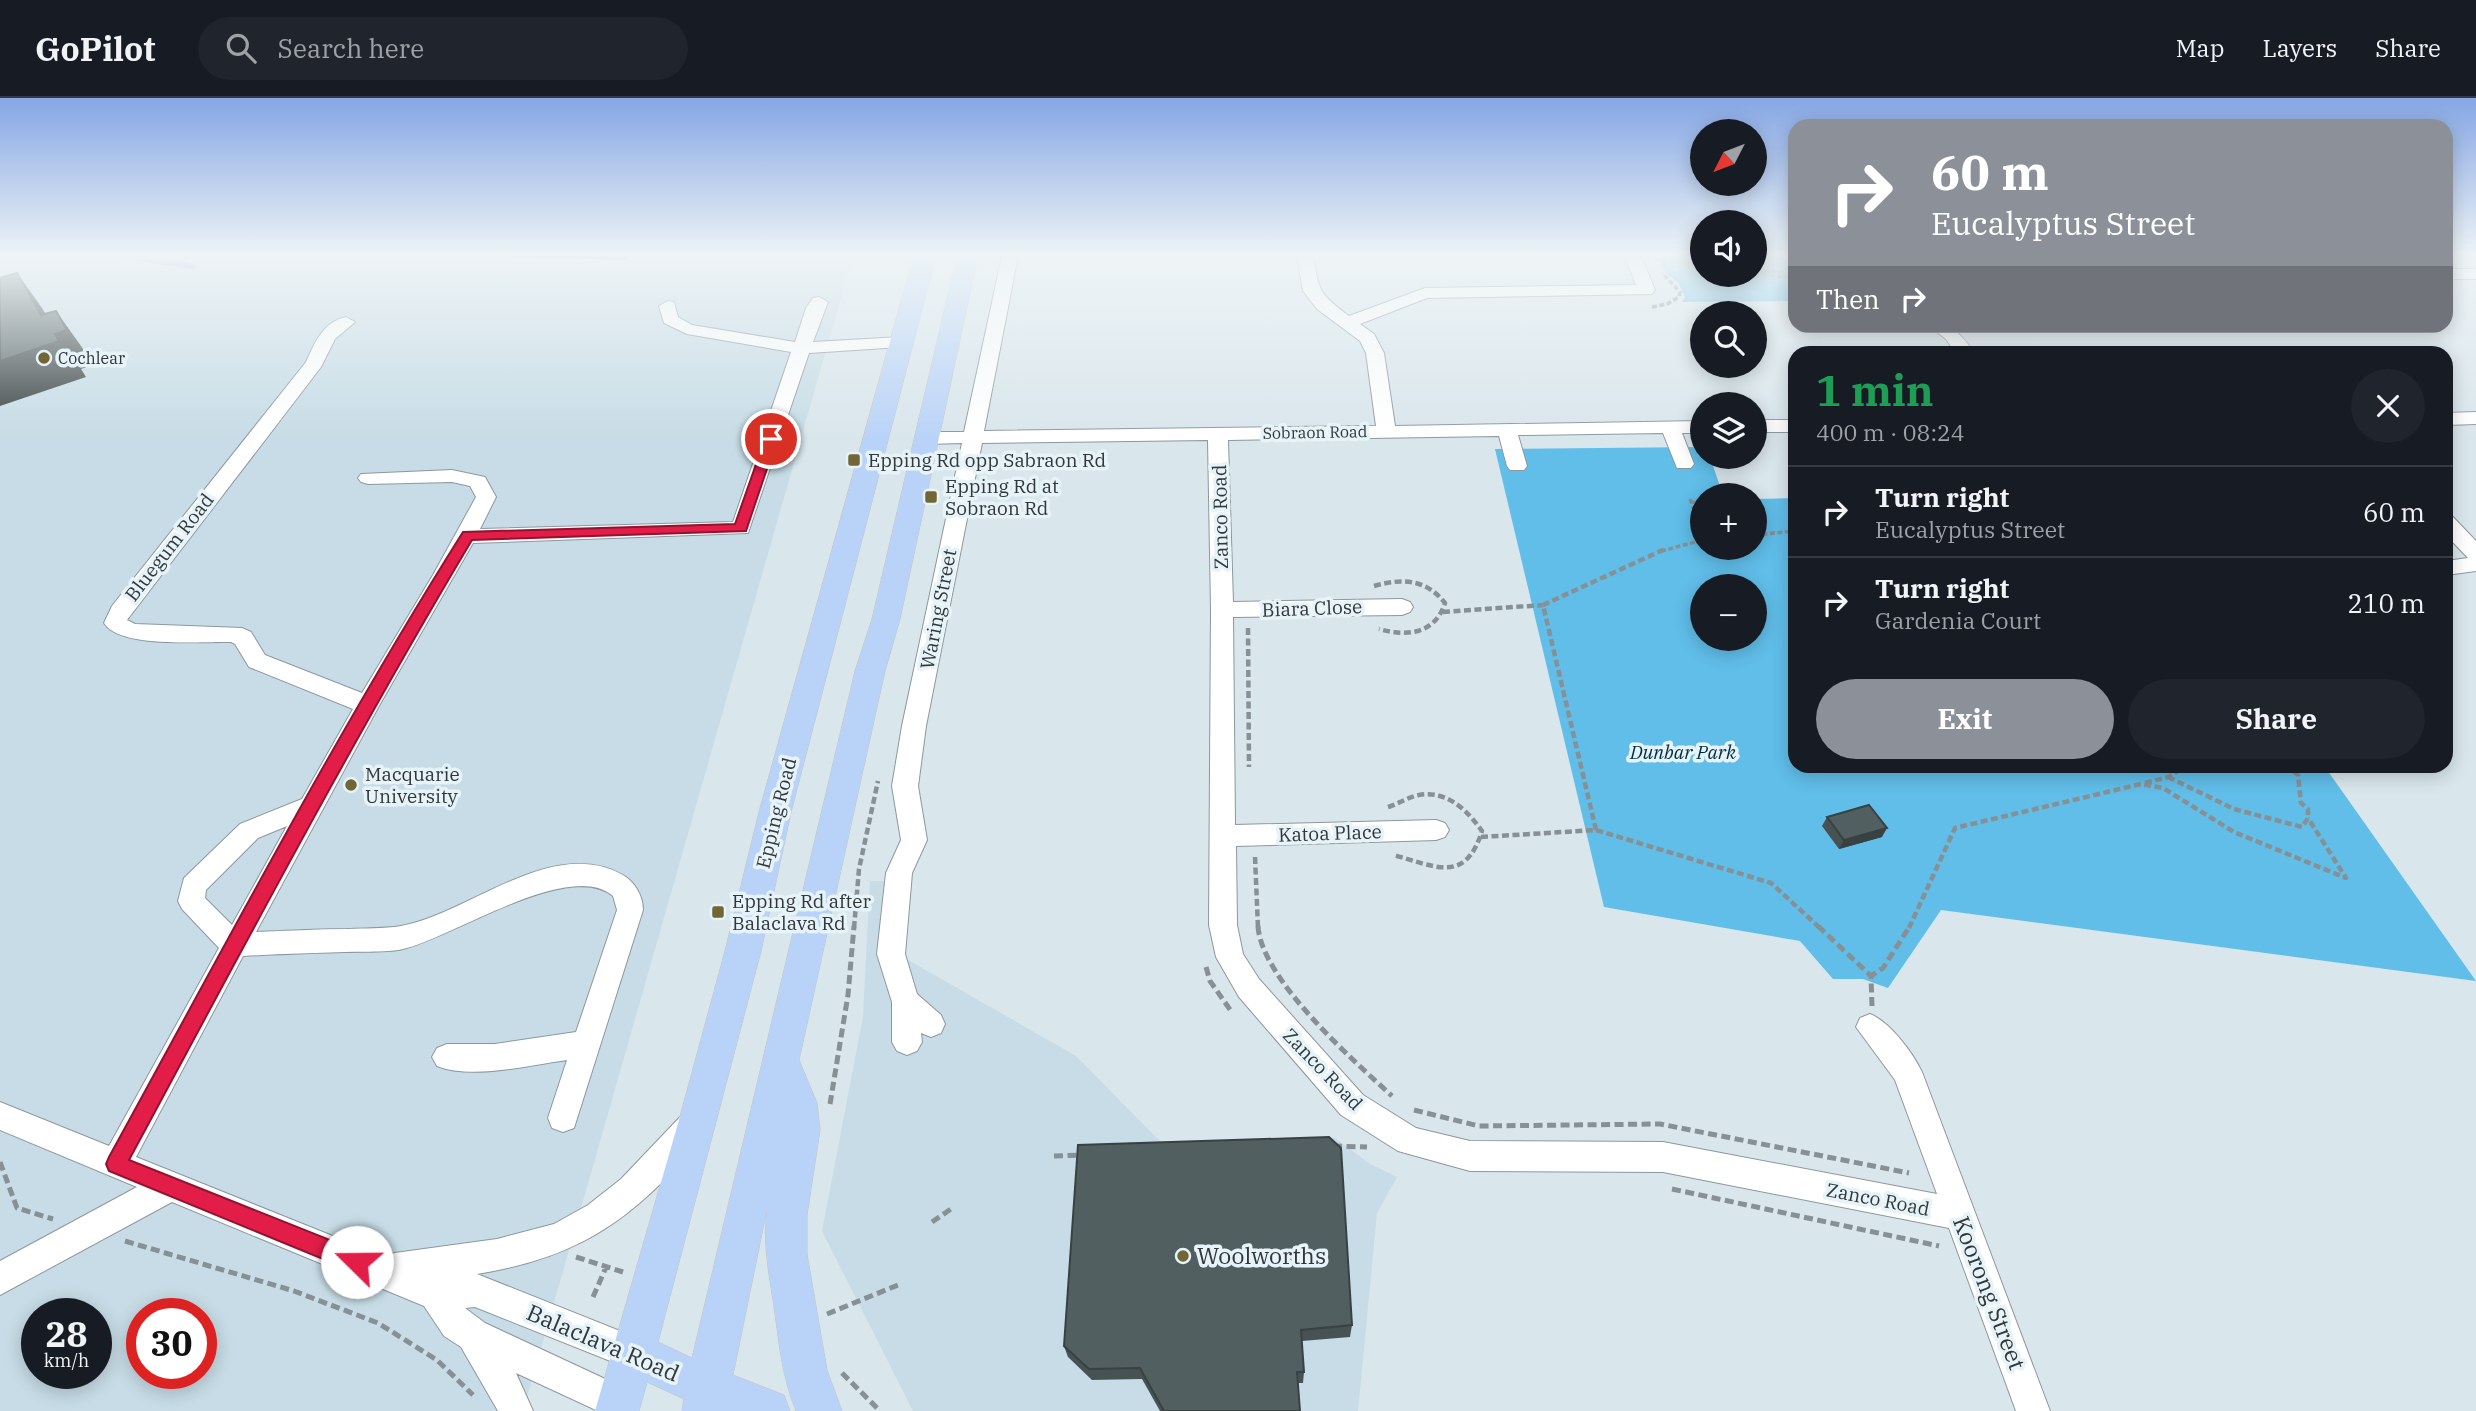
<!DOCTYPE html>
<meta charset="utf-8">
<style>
:root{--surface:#171b24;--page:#20242c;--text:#f1f3f6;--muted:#9ea1a6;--line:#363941;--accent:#8c9099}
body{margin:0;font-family:"IBM Plex Serif",serif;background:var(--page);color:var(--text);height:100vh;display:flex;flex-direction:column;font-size:26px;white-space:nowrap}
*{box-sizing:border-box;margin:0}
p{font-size:23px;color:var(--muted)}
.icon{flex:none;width:38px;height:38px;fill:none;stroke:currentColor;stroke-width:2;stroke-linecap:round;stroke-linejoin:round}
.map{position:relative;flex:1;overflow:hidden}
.details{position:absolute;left:1788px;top:248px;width:665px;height:427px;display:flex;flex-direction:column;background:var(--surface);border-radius:21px;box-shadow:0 4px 18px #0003}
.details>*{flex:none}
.banner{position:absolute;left:1788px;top:21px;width:665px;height:214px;border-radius:21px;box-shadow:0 4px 18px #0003;background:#8c9099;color:#fff;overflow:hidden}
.needle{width:46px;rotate:228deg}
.tools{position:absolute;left:1690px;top:21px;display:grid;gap:14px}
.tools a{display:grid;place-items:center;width:77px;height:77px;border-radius:50%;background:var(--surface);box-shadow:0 4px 18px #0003;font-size:35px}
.speed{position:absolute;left:21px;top:1200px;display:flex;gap:14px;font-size:35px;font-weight:700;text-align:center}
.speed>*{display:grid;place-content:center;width:91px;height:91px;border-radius:50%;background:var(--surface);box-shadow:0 4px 18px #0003;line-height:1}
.speed small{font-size:18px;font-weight:400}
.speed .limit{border:10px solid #d22;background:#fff;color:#111}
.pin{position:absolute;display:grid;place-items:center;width:60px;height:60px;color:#fff;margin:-30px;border:4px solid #fff;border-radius:50%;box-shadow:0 2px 7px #0007}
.me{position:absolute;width:77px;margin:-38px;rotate:292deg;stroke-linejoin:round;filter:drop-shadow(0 0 5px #0008)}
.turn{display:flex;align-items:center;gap:24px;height:147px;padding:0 28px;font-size:32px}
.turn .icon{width:91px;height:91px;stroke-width:2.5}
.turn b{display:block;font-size:49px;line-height:60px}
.then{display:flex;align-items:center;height:66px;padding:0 28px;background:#0003;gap:14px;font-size:26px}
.round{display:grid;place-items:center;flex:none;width:74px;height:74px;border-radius:37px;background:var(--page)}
.head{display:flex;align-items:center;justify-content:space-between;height:119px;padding:0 28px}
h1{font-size:42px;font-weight:700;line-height:52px;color:#1e9e55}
.action{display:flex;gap:14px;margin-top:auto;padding:14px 28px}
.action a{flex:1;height:80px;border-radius:42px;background:var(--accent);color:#fff;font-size:28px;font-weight:700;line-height:80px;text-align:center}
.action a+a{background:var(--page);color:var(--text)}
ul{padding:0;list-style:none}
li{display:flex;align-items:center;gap:21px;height:91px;padding:0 28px;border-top:2px solid var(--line)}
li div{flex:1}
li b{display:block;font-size:26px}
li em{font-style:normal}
header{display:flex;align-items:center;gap:42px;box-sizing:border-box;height:98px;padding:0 35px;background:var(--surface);border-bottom:2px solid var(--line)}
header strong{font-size:33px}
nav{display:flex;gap:38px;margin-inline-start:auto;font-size:24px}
.search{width:490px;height:63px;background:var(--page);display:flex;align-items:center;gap:18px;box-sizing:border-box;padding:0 24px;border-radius:38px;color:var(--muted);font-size:26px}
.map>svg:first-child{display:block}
</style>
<header>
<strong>GoPilot</strong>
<div class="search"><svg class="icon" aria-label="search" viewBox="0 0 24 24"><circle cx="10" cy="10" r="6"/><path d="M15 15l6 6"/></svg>Search here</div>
<nav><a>Map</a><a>Layers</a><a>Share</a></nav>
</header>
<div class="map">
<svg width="2476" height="1313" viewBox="0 0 2476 1313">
<rect width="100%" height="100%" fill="#d9e6ec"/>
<!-- built -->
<path fill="#c7dce6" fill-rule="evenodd" d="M 0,158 L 853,158 L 523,1313 L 0,1313 ZM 37,1216 L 96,1216 L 96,1276 L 37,1276 ZM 142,1216 L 201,1216 L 201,1276 L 142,1276 Z
M 870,783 L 907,783 L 903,859 L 1076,958 L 1162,1045 L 1335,1040 L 1370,1066 L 1397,1079 L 1377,1115 L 1358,1313 L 913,1313 L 822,1133 L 863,919 Z"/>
<!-- green -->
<path fill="#60bee9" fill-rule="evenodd" d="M 1657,158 L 1703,158 L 1703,177 L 1755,177 L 1755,158 L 1795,158 L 1795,203 L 1682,204 L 1685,199 L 1679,186 L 1665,174 Z
M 1703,349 L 1703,359 L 1710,359 L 1723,397 L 1703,397 L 1703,450 L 1755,450 L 1755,401 L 1795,400 L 1796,668 L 2325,669 L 2476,883 L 1941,812 L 1888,890 L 1863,881 L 1833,881 L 1800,843 L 1604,809 L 1495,351 ZM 1703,488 L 1755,488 L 1755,541 L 1703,541 Z"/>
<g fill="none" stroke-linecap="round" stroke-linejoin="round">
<!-- stream -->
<path stroke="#9291dd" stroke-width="6" d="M 123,158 L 192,168"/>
<defs>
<path id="minor" d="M 1002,158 L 1018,158 L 984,333 L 1376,328 L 1366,255 L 1360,243 L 1317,211 L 1303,193 L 1297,158 L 1313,158 C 1319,193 1319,196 1349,218 L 1425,190 L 1636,187 L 1625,158 L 1641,158 L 1655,192 L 1652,196 L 1427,200 L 1360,226 L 1374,236 L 1384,255 L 1395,328 L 1703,323 L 1703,335 L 1682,335 L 1694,366 L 1691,370 L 1677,370 L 1663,335 L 1518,337 L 1527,368 L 1524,372 L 1510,372 L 1507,368 L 1499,338 L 1228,342 L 1233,504 L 1402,501 L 1410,504 L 1413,509 L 1410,514 L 1402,517 L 1233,519 L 1235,727 L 1436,722 L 1445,725 L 1449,732 L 1445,739 L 1436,742 L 1236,748 L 1237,827 L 1243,856 L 1259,881 L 1363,997 L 1416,1030 L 1470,1043 L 1663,1044 L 1937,1096 L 1895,982 L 1856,929 L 1860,920 L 1870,916 C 1890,924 1913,955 1922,974 L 2050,1313 L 2016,1313 L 1949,1130 L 1663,1074 L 1470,1073 L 1398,1053 L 1341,1017 L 1239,899 L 1216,859 L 1209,827 L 1211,512 L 1208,342 L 982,345 L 926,628 L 918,688 L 927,742 L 912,775 L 905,856 L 917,896 L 941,917 L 945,926 L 941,935 L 931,939 L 921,935 L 922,944 L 917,953 L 907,957 L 897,953 L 892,944 L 892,904 L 877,856 L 886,775 L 901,742 L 892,688 L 902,628 L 962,345 L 927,346 L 917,340 L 927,334 L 964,334 Z
M 2446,171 L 2476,171 L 2476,181 L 2446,181 Z
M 819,199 L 828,204 L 813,244 L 901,239 L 910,244 L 901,249 L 809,255 L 748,435 L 473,445 L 380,606 L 256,834 C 286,833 317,831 347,831 C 365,830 383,831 401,828 C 469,816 552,737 623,777 C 635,784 643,798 643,812 L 574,1030 L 563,1034 L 552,1030 L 548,1020 L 567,962 C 530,967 472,982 437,968 L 432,959 L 437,950 L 447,946 L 495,946 L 576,934 L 617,812 L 613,798 C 570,761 453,839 403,851 C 385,855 364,853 345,854 C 311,855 277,856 243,858 L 136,1059 L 380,1157 L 497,1141 L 554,1126 L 588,1107 L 621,1081 L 680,1019 L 691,1015 L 702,1019 L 706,1029 C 698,1047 683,1062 670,1076 C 613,1136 558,1163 477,1176 L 645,1243 L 650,1255 L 645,1267 L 633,1272 L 475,1209 L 465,1210 L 485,1225 L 631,1293 L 636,1305 L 633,1313 L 598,1313 L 516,1275 L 533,1313 L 498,1313 L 461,1249 L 444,1238 L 424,1208 L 172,1104 L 0,1197 L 0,1163 L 137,1089 L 0,1032 L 0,1004 L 109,1048 L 219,850 L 182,811 L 178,803 L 184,780 L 240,726 L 302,701 L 353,611 L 249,569 L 235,546 L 231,544 C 202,543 120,551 104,525 L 112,508 L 306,264 C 315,244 323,224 346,219 L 355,224 L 335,241 L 321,269 L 127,522 L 135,526 L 242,530 L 251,534 L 265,557 L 362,595 L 433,477 L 476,399 L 470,388 L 452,384 L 368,386 L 361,384 L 358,380 L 361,376 L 452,372 L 485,379 L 496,399 L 480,431 L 733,424 L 791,254 L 687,236 L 664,225 L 659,208 L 668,203 L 674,204 L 678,219 L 692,227 L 795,244 L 806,210 L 813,200 ZM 287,728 L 232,827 L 205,800 L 206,792 L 258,740 Z
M 1929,228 C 1954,226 1961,236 1975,256 L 1956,256 L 1946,241 Z
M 2476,314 L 2476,326 L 2446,327 L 2446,315 Z
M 1755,322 L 1796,322 L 1796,334 L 1755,334 Z
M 2446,417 L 2453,419 L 2476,443 L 2476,473 L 2446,477 L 2446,463 L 2468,460 L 2446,437 Z"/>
<path id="major" d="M 914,158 L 936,158 L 791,714 L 761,853 L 658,1244 L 692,1260 L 855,573 L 872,521 L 957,158 L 978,158 L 900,521 L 885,573 L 799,962 L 817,1005 L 820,1032 L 807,1117 L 807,1156 L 827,1272 L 842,1313 L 796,1313 C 781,1277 779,1241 773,1202 C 768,1169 762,1140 768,1106 L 733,1277 L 784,1297 L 790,1313 L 682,1313 L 684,1301 L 647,1284 L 639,1313 L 595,1313 L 679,1022 L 725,853 L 759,714 Z"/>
</defs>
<!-- minor casing -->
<use href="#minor" stroke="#8c989e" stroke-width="2"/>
<!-- major casing -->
<use href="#major" stroke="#c2c3c4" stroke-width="1"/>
<!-- path-far2 -->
<path stroke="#879095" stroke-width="3.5" stroke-dasharray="5 2.5" stroke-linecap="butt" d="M 1655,161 L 1703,168
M 1764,172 L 1796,176
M 1755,176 L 1796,180
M 1762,177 L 1764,172 L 1760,162 L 1766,159 L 1796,160
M 1652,209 L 1667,206 L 1679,199 L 1680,194 L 1662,175
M 1690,401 L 1703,436
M 1692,404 L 1703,406
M 1755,437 L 1796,433
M 1661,453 L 1703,442"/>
<!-- path-far1 -->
<path stroke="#879095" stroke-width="4.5" stroke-dasharray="7 3.5" stroke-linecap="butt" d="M 1374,488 C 1402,480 1426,481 1445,505 C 1435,536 1407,539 1379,531
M 1443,514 L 1543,507
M 1248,530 L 1249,669
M 2168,679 L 2234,711 L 2302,729 L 2308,720 L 2308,711 L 2301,705 L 2298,677 L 2288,668
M 2145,685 L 2168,679 L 2187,668
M 1388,709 C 1398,706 1408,699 1419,697 C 1447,692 1467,712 1482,733 C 1465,788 1433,767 1393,757
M 1596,732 L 1543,507 L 1665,451
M 1481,739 L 1596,732 L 1771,785 L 1820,830
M 1255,759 L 1258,830
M 854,830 L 859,771 L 878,683
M 1909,830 L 1955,730 L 2141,686 L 2163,690 L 2234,734 L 2346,780 L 2308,720"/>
<!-- path -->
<path stroke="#879095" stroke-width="5" stroke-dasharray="9 4.5" stroke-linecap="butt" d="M 1258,828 C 1261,881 1353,962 1392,998
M 1818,828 L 1871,878
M 1206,869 L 1210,883 L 1231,913
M 1872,908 L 1871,878 L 1883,870 L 1910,828
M 830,1006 L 848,897 L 854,828
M 1414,1012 L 1479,1028 L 1660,1026 L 1909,1075
M 1333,1048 L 1367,1049
M 1054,1058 L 1083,1057
M 0,1064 L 17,1110 L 53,1121
M 1672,1091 L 1939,1148
M 932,1124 L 951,1111
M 125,1143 L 294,1193 L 378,1225 L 437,1262 L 473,1297
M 576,1159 L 623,1174
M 593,1199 L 607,1167
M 827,1216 L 898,1187
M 842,1275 L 880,1313"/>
<!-- minor -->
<use href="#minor" fill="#fff" fill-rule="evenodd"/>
<!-- major -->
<use href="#major" fill="#b9d3f8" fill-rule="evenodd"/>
</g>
<!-- wall -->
<path fill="#475253" d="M 513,158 L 628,158 L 626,162 L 513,159 Z
M 1827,719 L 1882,739 L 1839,751 L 1822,728 Z
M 1352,1227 L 1350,1239 L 1302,1243 L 1304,1274 L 1303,1285 L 1298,1285 L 1300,1313 L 1160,1313 L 1142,1281 L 1092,1282 L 1068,1259 L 1064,1248 Z"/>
<!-- shaded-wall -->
<path fill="#394243" d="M 17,175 L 42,210 L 57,235 L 56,213 L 81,248 L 93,267 L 81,271 L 86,279 L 0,308 L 0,263 L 41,217 Z
M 1887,730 L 1882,739 L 1839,751 L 1844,742 Z"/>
<!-- building -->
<path fill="#525f60" stroke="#394243" stroke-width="2" d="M 17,175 L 41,217 L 56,213 L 67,232 L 55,236 L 59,243 L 0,263 L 0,180 Z
M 1869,707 L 1887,730 L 1844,742 L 1827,719 Z
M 1329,1039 L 1341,1050 L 1352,1227 L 1301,1232 L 1304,1274 L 1297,1274 L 1300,1313 L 1164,1313 L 1140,1270 L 1089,1271 L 1064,1248 L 1078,1047 Z"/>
<!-- sky -->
<linearGradient id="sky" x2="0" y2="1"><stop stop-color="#85a6e4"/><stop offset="0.46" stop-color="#eef4f6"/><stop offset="1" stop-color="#eef4f6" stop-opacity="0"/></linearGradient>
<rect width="2476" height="341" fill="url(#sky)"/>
<!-- route -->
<path fill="#e11d48" stroke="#92132f" stroke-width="2" d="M 771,338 L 777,341 L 746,433 L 472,442 C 351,645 241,854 129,1062 L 365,1156 L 368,1164 L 365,1171 L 357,1175 L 109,1073 L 106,1066 L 109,1059 C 224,850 335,637 463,434 L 735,426 L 765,341 Z"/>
<!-- markers -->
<g fill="#726734" stroke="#e6f3f9" stroke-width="2.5">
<circle cx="44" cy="260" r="7"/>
<rect x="847" y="355" width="14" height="14" rx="3.5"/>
<rect x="924" y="392" width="14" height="14" rx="3.5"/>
<circle cx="351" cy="687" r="7"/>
<rect x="711" y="807" width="14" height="14" rx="3.5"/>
<circle cx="1183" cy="1158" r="7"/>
</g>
<g text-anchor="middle" stroke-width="7" stroke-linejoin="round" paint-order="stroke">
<!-- far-poi labels -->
<g font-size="16" fill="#32373a" stroke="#e6f3f9" text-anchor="start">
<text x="58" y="266">Cochlear</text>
</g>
<!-- far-street labels -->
<g font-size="16" fill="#32373a" stroke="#e6f3f9">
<text transform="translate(1315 334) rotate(-1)" y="6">Sobraon Road</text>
</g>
<!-- poi labels -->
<g font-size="19" fill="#32373a" stroke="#e6f3f9" text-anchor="start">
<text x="868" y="369">Epping Rd opp Sabraon Rd</text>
<text x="945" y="395">Epping Rd at<tspan x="945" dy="22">Sobraon Rd</tspan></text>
<text x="365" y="683">Macquarie<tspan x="365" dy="22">University</tspan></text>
<text x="732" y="810">Epping Rd after<tspan x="732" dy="22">Balaclava Rd</tspan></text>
</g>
<!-- street labels -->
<g font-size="19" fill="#32373a" stroke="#e6f3f9">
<text transform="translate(1220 419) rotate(-91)" y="7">Zanco Road</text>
<text transform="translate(169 449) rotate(-52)" y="7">Bluegum Road</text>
<text transform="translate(1312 510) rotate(-2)" y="7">Biara Close</text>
<text transform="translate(938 511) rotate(-79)" y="7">Waring Street</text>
<text transform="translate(776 715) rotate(-76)" y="7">Epping Road</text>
<text transform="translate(1330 735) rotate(-2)" y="7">Katoa Place</text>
<text transform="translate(1323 971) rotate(46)" y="7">Zanco Road</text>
<text transform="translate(1878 1101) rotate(11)" y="7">Zanco Road</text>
</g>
<!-- park labels -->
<g font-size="19" font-style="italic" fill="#012e40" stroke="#e6f3f9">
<text x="1683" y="661">Dunbar Park</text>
</g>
<!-- near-poi labels -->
<g font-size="23" fill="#32373a" stroke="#e6f3f9" text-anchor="start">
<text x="1197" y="1166">Woolworths</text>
</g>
<!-- near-street labels -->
<g font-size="23" fill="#32373a" stroke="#e6f3f9">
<text transform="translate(1989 1195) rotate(69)" y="8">Koorong Street</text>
<text transform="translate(603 1245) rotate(23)" y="8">Balaclava Road</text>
</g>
</g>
</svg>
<div class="tools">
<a><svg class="needle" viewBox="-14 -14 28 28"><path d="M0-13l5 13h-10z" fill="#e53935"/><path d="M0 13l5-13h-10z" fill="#9ea1a6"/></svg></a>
<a><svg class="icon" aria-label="sound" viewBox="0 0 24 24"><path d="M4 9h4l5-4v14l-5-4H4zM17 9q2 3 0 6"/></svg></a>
<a><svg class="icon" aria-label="search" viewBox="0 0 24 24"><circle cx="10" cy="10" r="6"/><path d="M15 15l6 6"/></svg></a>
<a><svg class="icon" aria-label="layers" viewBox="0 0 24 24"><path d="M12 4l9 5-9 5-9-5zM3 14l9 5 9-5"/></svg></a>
<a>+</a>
<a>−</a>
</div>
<div class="speed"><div>28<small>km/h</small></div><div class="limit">30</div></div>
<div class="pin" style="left:771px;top:341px;background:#d93025"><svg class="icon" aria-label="arrive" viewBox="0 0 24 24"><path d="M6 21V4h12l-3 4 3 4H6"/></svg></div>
<svg class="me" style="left:357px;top:1164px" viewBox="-20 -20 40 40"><circle r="19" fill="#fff"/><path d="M0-13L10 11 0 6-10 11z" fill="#e11d48"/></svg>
<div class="banner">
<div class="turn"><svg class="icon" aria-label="right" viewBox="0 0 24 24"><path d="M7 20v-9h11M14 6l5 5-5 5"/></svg><div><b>60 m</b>Eucalyptus Street</div></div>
<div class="then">Then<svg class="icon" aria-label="right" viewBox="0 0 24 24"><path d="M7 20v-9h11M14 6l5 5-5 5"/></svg></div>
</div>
<section class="details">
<div class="head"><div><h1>1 min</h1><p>400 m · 08:24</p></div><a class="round"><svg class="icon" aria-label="close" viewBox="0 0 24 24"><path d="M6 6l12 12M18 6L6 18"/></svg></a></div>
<ul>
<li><svg class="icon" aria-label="right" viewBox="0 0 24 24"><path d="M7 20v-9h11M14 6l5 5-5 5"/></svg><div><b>Turn right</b><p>Eucalyptus Street</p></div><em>60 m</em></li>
<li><svg class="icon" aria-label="right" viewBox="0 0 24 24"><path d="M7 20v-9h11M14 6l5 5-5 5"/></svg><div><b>Turn right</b><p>Gardenia Court</p></div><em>210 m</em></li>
</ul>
<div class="action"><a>Exit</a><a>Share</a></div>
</section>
</div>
